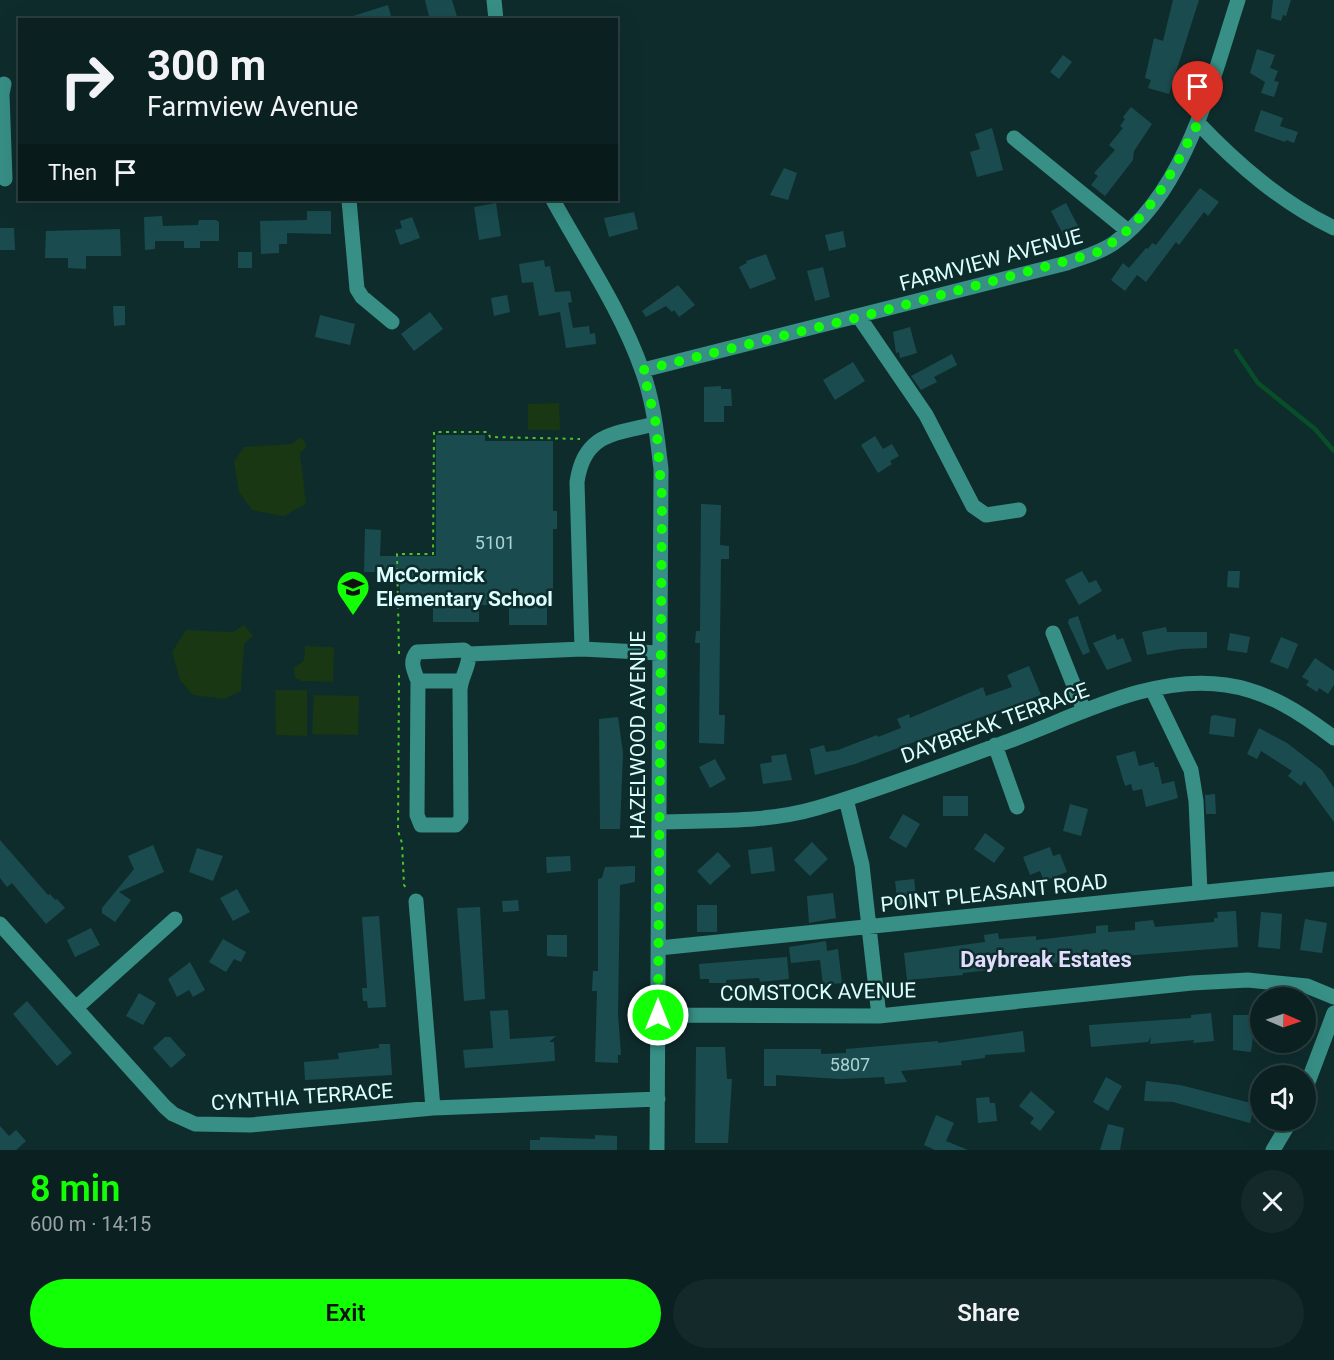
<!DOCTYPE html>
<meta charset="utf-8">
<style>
:root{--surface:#0b2121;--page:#14292a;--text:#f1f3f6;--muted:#9aa3a5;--line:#2b3e3f;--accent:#13ff06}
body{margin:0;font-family:Roboto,sans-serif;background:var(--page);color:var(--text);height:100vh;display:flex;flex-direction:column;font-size:22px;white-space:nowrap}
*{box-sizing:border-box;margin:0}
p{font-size:20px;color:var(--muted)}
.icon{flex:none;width:33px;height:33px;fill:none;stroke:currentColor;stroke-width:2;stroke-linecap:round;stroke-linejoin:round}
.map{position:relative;height:1150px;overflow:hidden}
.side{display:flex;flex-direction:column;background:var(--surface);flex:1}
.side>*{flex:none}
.top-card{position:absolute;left:18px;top:18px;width:600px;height:183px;border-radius:0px;box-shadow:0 6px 24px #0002,0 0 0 2px var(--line);background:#0b2121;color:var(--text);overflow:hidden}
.needle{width:39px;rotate:92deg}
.fabs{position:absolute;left:1250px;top:987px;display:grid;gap:12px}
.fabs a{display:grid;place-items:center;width:66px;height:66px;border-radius:50%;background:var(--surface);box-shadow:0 6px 24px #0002,0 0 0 2px var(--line);font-size:30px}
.pin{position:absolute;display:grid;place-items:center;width:51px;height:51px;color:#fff;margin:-62px -26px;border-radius:50% 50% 50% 0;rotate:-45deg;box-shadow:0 0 6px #0007}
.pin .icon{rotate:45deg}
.me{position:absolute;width:66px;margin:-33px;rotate:0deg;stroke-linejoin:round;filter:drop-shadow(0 0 4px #0008)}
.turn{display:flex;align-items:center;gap:21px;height:126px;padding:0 30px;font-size:27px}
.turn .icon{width:78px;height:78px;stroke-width:2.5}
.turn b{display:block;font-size:42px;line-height:51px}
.then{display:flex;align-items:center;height:57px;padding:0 30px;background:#0003;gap:12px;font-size:22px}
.round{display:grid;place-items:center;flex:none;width:63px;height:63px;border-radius:32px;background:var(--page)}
.head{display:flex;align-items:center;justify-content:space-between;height:102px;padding:0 30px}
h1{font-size:36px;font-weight:600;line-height:45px;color:var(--accent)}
.action{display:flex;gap:12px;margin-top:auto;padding:12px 30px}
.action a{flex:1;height:69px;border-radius:36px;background:var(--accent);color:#111;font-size:24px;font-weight:600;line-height:69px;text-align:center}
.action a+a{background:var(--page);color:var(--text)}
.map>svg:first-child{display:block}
</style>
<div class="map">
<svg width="1334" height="1150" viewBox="0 0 1334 1150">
<rect width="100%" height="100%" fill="#0f2c2c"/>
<!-- green -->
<path fill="#183712" d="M 559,403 L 560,430 L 528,430 L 528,404 Z
M 301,437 L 307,446 L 300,453 L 306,504 L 284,516 L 252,510 L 239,492 L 234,462 L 244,447 L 292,444 Z
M 244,625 L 253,636 L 244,644 L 241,691 L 224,699 L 193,695 L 180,680 L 172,652 L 186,630 L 233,632 Z
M 305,646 L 334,647 L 333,682 L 302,681 L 295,678 L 294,667 L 304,661 Z
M 275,690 L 307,690 L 307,736 L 276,735 Z
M 314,695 L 359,696 L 358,735 L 312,734 Z"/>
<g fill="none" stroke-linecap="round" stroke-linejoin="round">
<!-- stream -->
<path stroke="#074e29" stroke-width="4.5" d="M 1236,351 L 1258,383 L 1315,429 L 1334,451"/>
</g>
<!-- building -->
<path fill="#1a4c4f" d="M 425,0 L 452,0 L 458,20 L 430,20 Z
M 1173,0 L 1199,0 L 1169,94 L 1148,88 L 1151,80 L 1145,78 L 1154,38 L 1163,41 Z
M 1273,0 L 1291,0 L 1286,16 L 1283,15 L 1281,21 L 1271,18 Z
M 388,5 L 392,20 L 350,20 L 350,17 Z
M 1257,49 L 1275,55 L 1270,68 L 1278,71 L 1274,81 L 1279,82 L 1274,97 L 1261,93 L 1265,82 L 1250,73 Z
M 1063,55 L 1072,62 L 1059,79 L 1050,72 Z
M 1131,107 L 1152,124 L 1134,151 L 1133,160 L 1105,196 L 1091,185 L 1098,176 L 1094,173 L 1115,150 L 1109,145 L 1123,128 L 1120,126 L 1125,119 L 1123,117 Z
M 1261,110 L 1283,118 L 1280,126 L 1298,132 L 1294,143 L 1286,140 L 1285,142 L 1254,131 Z
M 992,128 L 1003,170 L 977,177 L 970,152 L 980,149 L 975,134 Z
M 784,168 L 797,173 L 788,200 L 770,195 Z
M 1200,188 L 1219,202 L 1208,216 L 1204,212 L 1179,245 L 1176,242 L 1146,282 L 1137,275 L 1125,291 L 1111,280 L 1123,263 L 1129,268 L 1146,248 L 1148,249 L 1152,243 L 1156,245 Z
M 496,203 L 501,236 L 479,240 L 474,207 Z
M 1066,203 L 1079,228 L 1064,236 L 1051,211 Z
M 307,211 L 331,211 L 331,234 L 287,233 L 287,244 L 279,244 L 279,253 L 261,254 L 260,221 L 307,220 Z
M 634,212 L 638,229 L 609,237 L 604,218 Z
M 162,216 L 163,226 L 198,225 L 199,220 L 216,220 L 219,222 L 219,241 L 200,241 L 200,248 L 184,248 L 184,241 L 155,241 L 155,249 L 145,250 L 144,217 Z
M 412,217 L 420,238 L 400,245 L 395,230 L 402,228 L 400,221 Z
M 0,228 L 14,228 L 15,250 L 0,250 Z
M 120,229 L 121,256 L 86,256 L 86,269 L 68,268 L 68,258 L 45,258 L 46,231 Z
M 843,231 L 846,247 L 829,251 L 825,235 Z
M 238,252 L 252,252 L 252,268 L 238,268 Z
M 766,254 L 776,279 L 750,289 L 739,267 L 747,263 L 746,261 Z
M 544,260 L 545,267 L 550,266 L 555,292 L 570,291 L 572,302 L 568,303 L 573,328 L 589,326 L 590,334 L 595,333 L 596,344 L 566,348 L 560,312 L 539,316 L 533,282 L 522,283 L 519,264 Z
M 823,267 L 830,297 L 815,301 L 807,271 Z
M 678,285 L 695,305 L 679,317 L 674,310 L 672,312 L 666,306 L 646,317 L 642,311 Z
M 507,295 L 510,312 L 494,316 L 491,298 Z
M 113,306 L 125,306 L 125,325 L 114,326 Z
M 430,312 L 443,329 L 414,351 L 401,334 Z
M 320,315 L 355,324 L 350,345 L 315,337 Z
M 910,327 L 917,353 L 900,358 L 899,352 L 896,353 L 893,332 Z
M 952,354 L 957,365 L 934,377 L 937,382 L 921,390 L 911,376 Z
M 853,362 L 865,381 L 835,400 L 823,380 Z
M 721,386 L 721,389 L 731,389 L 732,406 L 724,406 L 724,422 L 704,422 L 704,387 Z
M 436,435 L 485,435 L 485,441 L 553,441 L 553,511 L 557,511 L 557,529 L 553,529 L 553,605 L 547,605 L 547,625 L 509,625 L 509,605 L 479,605 L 479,622 L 433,622 L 433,606 L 400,606 L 400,572 L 364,572 L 365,529 L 381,530 L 380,556 L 436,556 Z
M 875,436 L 883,449 L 892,444 L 899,456 L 890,461 L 892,464 L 878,473 L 861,445 Z
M 701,504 L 721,505 L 720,545 L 729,546 L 729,559 L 721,559 L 719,715 L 725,715 L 724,744 L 699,743 L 700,643 L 695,643 L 696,631 L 700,631 Z
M 1082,571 L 1089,583 L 1096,580 L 1102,591 L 1079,605 L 1065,580 Z
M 1228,571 L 1240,571 L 1239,588 L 1227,587 Z
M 1078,616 L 1090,652 L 1083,655 L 1068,623 L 1069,619 Z
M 1166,627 L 1167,632 L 1207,632 L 1207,648 L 1181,649 L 1147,655 L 1142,632 Z
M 1230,633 L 1250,637 L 1247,653 L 1227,650 Z
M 1115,634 L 1117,640 L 1123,638 L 1132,661 L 1107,670 L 1093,643 Z
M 1281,637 L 1298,644 L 1288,669 L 1270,662 Z
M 1315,658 L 1334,671 L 1334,685 L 1328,694 L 1319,688 L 1317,692 L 1306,685 L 1309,681 L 1302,677 Z
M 1029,666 L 1041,695 L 855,764 L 815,775 L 810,749 L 824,745 L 826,752 L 838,750 L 877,735 L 878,737 L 901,728 L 897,719 L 909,714 L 910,718 L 983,687 L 986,696 L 1012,687 L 1007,675 Z
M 1215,715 L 1236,719 L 1234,737 L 1209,734 L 1211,716 Z
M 618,717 L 623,753 L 620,829 L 600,829 L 599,719 Z
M 1259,728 L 1287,743 L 1322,770 L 1334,788 L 1334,822 L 1304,781 L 1301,786 L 1288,776 L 1292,771 L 1261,751 L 1257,759 L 1247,754 Z
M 1135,751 L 1139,766 L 1154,762 L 1155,767 L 1158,767 L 1162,784 L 1174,781 L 1178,798 L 1146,807 L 1142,789 L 1133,791 L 1131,784 L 1125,786 L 1116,756 Z
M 786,754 L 792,780 L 763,784 L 760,764 L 772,762 L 771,756 Z
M 715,759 L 726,779 L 710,788 L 699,767 Z
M 1215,794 L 1216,814 L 1206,814 L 1205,795 Z
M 943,796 L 968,796 L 968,816 L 943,816 Z
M 1070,804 L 1088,809 L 1081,836 L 1063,831 Z
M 903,814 L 920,824 L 906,848 L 889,838 Z
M 985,833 L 1005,848 L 994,863 L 974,849 Z
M 0,840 L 48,895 L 50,894 L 55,900 L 57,899 L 65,908 L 46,924 L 12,883 L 7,887 L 0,878 Z
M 812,842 L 828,859 L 810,876 L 794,860 Z
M 153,845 L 164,872 L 119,892 L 131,900 L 115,922 L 102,913 L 102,908 L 134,869 L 128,856 Z
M 772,847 L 775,871 L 751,874 L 748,850 Z
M 1050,847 L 1053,856 L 1060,854 L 1067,872 L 1044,881 L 1040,871 L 1030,875 L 1023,857 Z
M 197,848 L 223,856 L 213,881 L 189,872 Z
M 718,852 L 731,866 L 710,885 L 697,871 Z
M 570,856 L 571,871 L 547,873 L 546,857 Z
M 635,866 L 635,882 L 620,885 L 618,1013 L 621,1055 L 618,1055 L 618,1063 L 595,1062 L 597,991 L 592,991 L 593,971 L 598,971 L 598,879 L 602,878 L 605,867 Z
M 914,879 L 917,904 L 898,906 L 895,881 Z
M 237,889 L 250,912 L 233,921 L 220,898 Z
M 833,893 L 836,918 L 809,923 L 807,896 Z
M 518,900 L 519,911 L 503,912 L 502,901 Z
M 697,905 L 717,905 L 717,932 L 697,932 Z
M 480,907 L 485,999 L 464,1001 L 457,908 Z
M 1236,911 L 1238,947 L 1098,958 L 963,973 L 963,975 L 907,980 L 904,953 L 985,942 L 984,935 L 998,933 L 999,939 L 1036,936 L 1036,940 L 1096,933 L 1096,926 L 1108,925 L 1108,932 L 1135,930 L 1135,922 L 1153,920 L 1155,927 L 1214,922 L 1214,918 L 1218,918 L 1217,912 Z
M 1261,912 L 1282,914 L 1280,949 L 1258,947 Z
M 379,916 L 386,1007 L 368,1008 L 367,1001 L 363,1001 L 362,988 L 367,988 L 362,917 Z
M 1305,919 L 1327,923 L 1322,953 L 1300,950 Z
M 91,928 L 100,945 L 75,957 L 67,940 Z
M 547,935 L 567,935 L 567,957 L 547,956 Z
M 223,939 L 246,952 L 241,962 L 234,959 L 226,972 L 209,962 Z
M 826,941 L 827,951 L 838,949 L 842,983 L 823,985 L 820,960 L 791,963 L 789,947 Z
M 787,957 L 789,979 L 760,982 L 759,978 L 726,980 L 726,983 L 709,983 L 709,979 L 700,979 L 699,964 Z
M 190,962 L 205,990 L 193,997 L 189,990 L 177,997 L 168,979 Z
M 139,993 L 156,1003 L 143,1025 L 126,1016 Z
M 27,1001 L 72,1053 L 57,1066 L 13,1014 Z
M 508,1010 L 510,1039 L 556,1036 L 549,1042 L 554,1042 L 555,1061 L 465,1068 L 463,1050 L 493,1048 L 490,1011 Z
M 1211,1013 L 1214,1041 L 1193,1043 L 1194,1040 L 1150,1044 L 1151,1037 L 1148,1042 L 1091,1047 L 1089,1025 L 1191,1018 L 1191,1015 Z
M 1233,1015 L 1256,1015 L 1251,1052 L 1233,1050 Z
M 1023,1031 L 1025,1052 L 985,1055 L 985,1058 L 961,1061 L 962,1065 L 901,1071 L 907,1082 L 885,1084 L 884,1077 L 840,1079 L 776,1075 L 776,1086 L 764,1086 L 764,1049 L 821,1049 L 821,1054 L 846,1053 L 846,1049 L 938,1041 L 938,1043 Z
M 165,1037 L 170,1037 L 186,1055 L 171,1068 L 153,1048 Z
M 379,1044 L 390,1044 L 392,1075 L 305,1080 L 304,1062 L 339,1059 L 338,1053 L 379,1048 Z
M 696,1047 L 725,1047 L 727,1079 L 732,1079 L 728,1143 L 695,1143 Z
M 1106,1077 L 1122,1086 L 1108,1111 L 1093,1102 Z
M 1146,1081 L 1180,1085 L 1255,1104 L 1250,1123 L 1173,1102 L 1144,1101 Z
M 1031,1091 L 1055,1112 L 1040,1131 L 1030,1123 L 1034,1118 L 1019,1106 Z
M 989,1097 L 990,1103 L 995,1103 L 997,1121 L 978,1123 L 976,1098 Z
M 936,1115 L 954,1123 L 946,1141 L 968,1150 L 935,1150 L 924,1145 Z
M 1108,1124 L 1124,1128 L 1120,1150 L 1100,1150 Z
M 0,1126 L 9,1136 L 16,1130 L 26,1141 L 16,1150 L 0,1150 Z
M 595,1135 L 617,1136 L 617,1150 L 530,1150 L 530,1140 L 540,1140 L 540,1137 L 595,1139 Z"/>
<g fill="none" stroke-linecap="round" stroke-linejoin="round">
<!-- path -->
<path stroke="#49c727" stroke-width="2" stroke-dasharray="3 4.5" stroke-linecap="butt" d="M 399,654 L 397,554 L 433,554 L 434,432 L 488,432 L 490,437 L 580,439
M 399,675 L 398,831 L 402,843 L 404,885 L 407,889"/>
<!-- minor -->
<path stroke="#378f85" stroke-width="15" d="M 494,0 L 496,20
M 4,84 L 2,94 L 5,179
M 1198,123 C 1238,165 1281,202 1334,228
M 1014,138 L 1128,231
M 349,200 L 357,289 L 362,297 L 392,322
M 553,200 C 583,255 621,310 642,370 C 654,402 657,436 661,469 L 657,1150
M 859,317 L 926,415 L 973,506 L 986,515 L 1019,510
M 643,370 L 1067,263 C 1083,257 1100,253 1114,243 C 1186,192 1212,80 1238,0
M 1053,633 L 1084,711
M 582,649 L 577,482 C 584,433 614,434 655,424
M 464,650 L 469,654 C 469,668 461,676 460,690 L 461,819 L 456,825 L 421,825 L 417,815 L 418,681 C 414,670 409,662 417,652 Z
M 469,654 L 582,649 L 659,653
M 418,681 L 460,681
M 1152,689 L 1191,770 L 1196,801 L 1200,892
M 995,745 L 1017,807
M 846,799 L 862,865 L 879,1016
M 659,822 C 711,820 766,823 817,808 C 882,789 945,764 1009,741 C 1077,716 1151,674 1226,685 C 1268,691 1301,713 1334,738
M 416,901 L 433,1108
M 0,924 L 165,1107 L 173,1114 L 195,1124 L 250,1125 L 433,1108 L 658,1099
M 659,948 L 1334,879
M 77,1007 L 175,919
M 658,1015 L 879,1016 L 1192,983 L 1248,980 L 1307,986 L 1334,997
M 1305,1090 L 1334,1013
M 1273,1150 L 1291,1120"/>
</g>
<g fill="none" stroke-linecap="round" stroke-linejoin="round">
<!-- route -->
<path stroke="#13ff06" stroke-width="10" stroke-dasharray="0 18" d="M 658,1015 L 662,498 L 656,424 L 643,370 L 860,317 L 1096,253 C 1149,223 1171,174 1198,123"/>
</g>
<!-- icons -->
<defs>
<symbol id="school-pin" viewBox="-11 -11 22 30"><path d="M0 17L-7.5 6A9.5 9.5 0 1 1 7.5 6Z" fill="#13ff06" stroke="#0f2c2c"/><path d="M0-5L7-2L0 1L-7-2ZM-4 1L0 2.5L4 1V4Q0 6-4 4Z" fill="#111"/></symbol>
</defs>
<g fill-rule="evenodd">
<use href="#school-pin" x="334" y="568" width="38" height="52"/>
</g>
<g text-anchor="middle" stroke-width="5" stroke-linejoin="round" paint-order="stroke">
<!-- number labels -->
<g font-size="18" fill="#aad2d2">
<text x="495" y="549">5101</text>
<text x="850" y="1071">5807</text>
</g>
<!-- street labels -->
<g font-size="21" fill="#dafffe" stroke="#0f2c2c">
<text transform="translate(991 260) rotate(-15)" y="7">FARMVIEW AVENUE</text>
<text transform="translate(995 723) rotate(-20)" y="7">DAYBREAK TERRACE</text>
<text transform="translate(638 735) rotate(-90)" y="7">HAZELWOOD AVENUE</text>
<text transform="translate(994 893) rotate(-6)" y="7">POINT PLEASANT ROAD</text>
<text transform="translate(818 992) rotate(-1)" y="7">COMSTOCK AVENUE</text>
<text transform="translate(302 1097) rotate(-4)" y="7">CYNTHIA TERRACE</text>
</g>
<!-- poi labels -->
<g font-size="21" font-weight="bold" fill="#dafffe" stroke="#0f2c2c" text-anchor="start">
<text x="376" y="582">McCormick<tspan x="376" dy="24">Elementary School</tspan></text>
</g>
<!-- neighbourhood labels -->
<g font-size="22" font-weight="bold" fill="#e4dcff" stroke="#0f2c2c">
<text x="1046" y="967">Daybreak Estates</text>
</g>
</g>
</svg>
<div class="fabs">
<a><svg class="needle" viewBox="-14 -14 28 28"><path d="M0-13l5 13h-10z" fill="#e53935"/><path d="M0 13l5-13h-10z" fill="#9aa3a5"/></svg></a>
<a><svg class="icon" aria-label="sound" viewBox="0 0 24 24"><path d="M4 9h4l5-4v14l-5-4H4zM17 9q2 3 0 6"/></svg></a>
</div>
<div class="pin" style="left:1198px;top:123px;background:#d93025"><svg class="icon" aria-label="arrive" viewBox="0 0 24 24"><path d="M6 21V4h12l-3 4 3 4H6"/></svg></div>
<svg class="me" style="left:658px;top:1015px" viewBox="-20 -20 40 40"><circle r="17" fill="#13ff06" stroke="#fff" stroke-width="3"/><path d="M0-11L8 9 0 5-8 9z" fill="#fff"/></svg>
<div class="top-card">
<div class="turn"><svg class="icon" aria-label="right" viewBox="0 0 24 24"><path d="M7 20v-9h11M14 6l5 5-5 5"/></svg><div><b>300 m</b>Farmview Avenue</div></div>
<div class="then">Then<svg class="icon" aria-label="arrive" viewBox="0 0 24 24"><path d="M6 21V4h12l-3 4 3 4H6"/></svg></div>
</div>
</div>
<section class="side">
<div class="head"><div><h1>8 min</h1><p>600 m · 14:15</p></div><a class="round"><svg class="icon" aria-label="close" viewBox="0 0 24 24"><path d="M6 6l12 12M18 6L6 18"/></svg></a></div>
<div class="action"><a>Exit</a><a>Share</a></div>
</section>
